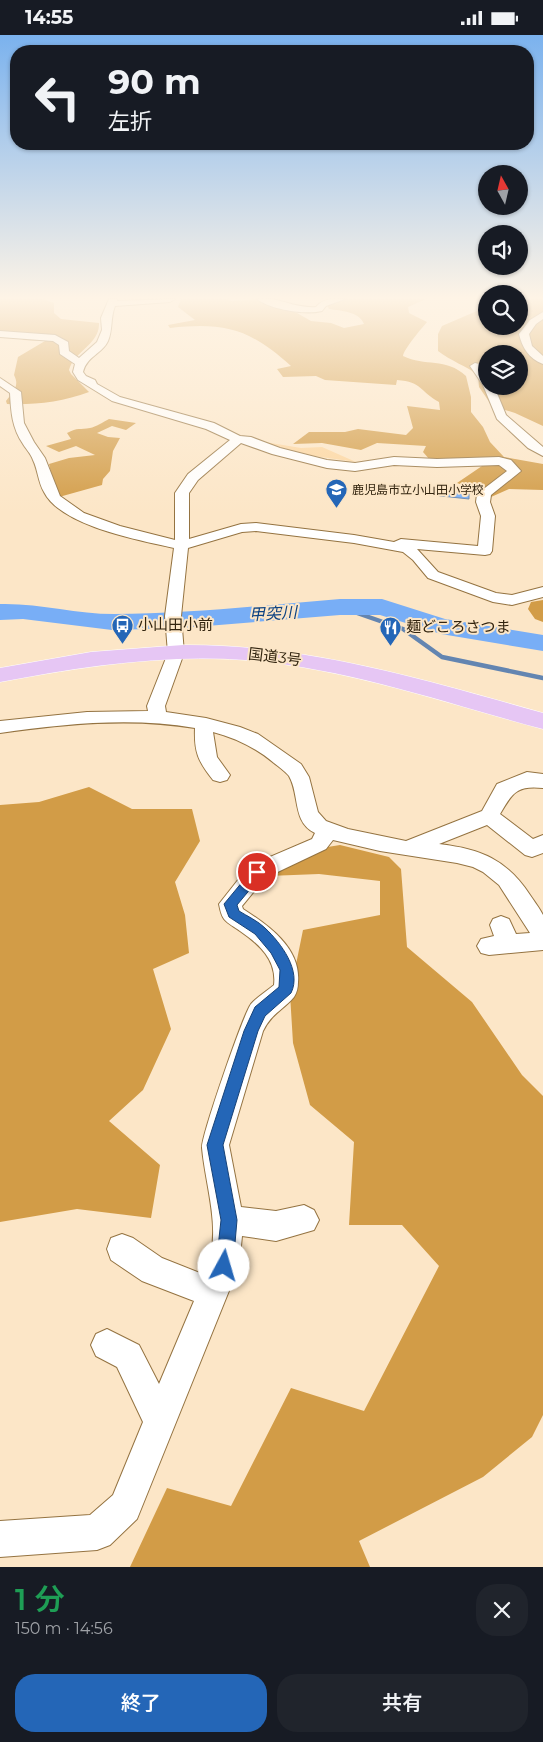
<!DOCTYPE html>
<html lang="ja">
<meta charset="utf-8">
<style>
:root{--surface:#171b24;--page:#20242c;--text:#f1f3f6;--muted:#9ea1a6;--accent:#2466b7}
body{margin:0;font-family:Montserrat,"Noto Sans JP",sans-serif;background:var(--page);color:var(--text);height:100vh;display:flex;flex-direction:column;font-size:19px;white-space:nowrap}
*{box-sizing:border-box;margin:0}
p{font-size:16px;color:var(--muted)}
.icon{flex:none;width:28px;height:28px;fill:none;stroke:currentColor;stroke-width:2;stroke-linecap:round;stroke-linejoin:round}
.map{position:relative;height:1532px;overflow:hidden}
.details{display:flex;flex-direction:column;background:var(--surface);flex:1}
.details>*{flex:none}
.banner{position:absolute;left:10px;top:10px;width:524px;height:105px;border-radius:20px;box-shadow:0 1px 4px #0004;background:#171b24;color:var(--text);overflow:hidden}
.needle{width:32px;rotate:352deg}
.fabs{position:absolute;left:478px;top:130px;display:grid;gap:10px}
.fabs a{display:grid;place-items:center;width:50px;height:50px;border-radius:50%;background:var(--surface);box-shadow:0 1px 4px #0004;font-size:25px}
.pin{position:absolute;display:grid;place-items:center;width:42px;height:42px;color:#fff;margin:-21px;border:2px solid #fff;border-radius:50%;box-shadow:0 1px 5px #0007}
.me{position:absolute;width:55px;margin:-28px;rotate:6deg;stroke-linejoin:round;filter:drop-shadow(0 0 4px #0008)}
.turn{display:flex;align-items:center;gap:18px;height:105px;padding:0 15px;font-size:22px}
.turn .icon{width:65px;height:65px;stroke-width:2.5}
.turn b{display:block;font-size:35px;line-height:42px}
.round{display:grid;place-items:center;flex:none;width:52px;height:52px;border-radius:20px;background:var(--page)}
.summary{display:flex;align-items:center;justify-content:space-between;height:85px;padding:0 15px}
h1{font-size:30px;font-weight:600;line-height:38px;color:#1e9e55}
.primary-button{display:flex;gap:10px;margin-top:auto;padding:10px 15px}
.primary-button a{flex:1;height:58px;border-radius:20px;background:var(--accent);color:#fff;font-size:20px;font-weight:600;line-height:58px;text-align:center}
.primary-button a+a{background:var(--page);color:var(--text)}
.status{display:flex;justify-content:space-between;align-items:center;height:35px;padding:0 25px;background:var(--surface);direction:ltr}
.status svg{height:14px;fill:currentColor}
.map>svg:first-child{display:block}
</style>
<div class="status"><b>14:55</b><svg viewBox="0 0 49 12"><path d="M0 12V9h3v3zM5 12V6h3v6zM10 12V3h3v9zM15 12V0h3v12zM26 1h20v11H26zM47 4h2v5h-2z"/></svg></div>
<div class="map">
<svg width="543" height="1532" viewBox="0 0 543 1532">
<rect width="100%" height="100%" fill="#fce6c7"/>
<!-- green -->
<path fill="#fcd59e" d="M 253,405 L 301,413 L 322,412 L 356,427 L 314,421 Z"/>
<!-- forest -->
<path fill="#d29c47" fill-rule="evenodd" d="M 0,264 L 43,264 L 54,268 L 54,278 L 61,284 L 99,288 C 100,309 74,316 69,335 L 71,339 L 89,357 C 63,367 34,370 7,369 L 6,366 C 13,357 20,351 14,340 L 18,322 L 45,306 L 23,305 L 21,300 L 0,298 Z
M 181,264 L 228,264 L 231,266 L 259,264 L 297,278 L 311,286 L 331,288 L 344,293 L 364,289 C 359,276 341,276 329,274 L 326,267 L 334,264 L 426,264 L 408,272 L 409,278 L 427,287 C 421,294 404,314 403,321 C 425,332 446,322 466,341 L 471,362 L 471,377 L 483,392 L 490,407 L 504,422 L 543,429 L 543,455 L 509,454 L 491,462 L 477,461 L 471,453 L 457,448 L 482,431 L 468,424 L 430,425 L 423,417 L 426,411 L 377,408 L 361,415 L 322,408 L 293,409 L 309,397 L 345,397 L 358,394 L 406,400 L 413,393 L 407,371 L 440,375 L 439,367 C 419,356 423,347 397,345 L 396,350 L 325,345 L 316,341 L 283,342 L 277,334 L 291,331 C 250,294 225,287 170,293 L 168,290 L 195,285 L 178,272 Z
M 519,264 L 543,264 L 543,391 L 515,378 L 492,371 L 479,352 L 478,340 C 466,331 451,326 438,316 L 438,299 L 442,291 L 486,272 L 486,291 L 519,291 ZM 486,319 L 519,319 L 519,351 L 486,351 Z
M 109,384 L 136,388 L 126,395 L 112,391 L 97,398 L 108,402 L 120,403 L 113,416 L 110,436 L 103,444 L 102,450 L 59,462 L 54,452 L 49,429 L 69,423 L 95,420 L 76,411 L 59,417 L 46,411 L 71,404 L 67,398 C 78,392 80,395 90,393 C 96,392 103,387 109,384 Z
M 543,565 L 543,587 L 535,584 L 528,574 L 531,567 Z
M 89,752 L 132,774 L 192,774 L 200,806 L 175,847 L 185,880 L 189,918 L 153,934 L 171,994 L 143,1055 L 109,1086 L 160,1130 L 151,1183 L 77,1174 L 0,1187 L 0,770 L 39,767 Z
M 340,810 L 389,822 L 401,834 L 407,912 L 472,967 L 522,1040 L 543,1061 L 543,1380 L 532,1402 L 483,1442 L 359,1506 L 370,1532 L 130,1532 L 167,1453 L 231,1471 L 291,1353 L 364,1376 L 439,1231 L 402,1190 L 349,1190 L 354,1107 L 310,1070 L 293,1008 L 290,959 L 303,895 L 380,880 L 380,846 L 319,839 L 268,841 L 309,815 Z"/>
<!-- water -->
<path fill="#78aef6" stroke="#6385b1" d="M 425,452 L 469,456 L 469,464 L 423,459 Z"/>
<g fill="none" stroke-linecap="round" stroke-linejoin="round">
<!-- stream -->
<path stroke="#6385b1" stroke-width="4.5" d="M 340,572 L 403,594 L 442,622 L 543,643"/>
<!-- river -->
<path fill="#78aef6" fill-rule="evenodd" d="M 340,564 L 382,564 L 445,584 L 543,600 L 543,616 L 441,599 L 380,580 L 340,580 L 182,593 L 112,595 L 23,584 L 0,585 L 0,569 C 39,568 76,579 114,579 C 190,579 265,570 340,564 Z"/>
<defs>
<path id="minor" d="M 109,264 L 117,264 L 117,266 L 175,264 L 170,267 L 115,271 C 110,284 113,294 108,306 C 102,319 87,321 83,337 L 86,341 L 95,345 L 97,349 L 120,362 L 214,388 L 240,401 L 251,402 L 280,413 L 327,425 L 355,428 L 394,422 L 437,424 L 499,422 L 511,425 L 521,436 L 491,460 L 490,467 L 495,481 L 492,516 L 490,519 L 485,520 L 417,514 L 438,537 L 496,558 L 512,560 L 543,552 L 543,562 L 512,570 L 493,567 L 428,543 L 413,525 L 403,517 L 354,508 L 256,496 L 242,497 L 188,513 L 181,581 L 184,618 L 165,671 L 166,677 L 206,683 L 240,692 L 258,699 L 301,729 L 309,742 L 318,777 L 326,786 L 348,794 L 406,806 L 482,776 L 497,749 L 527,737 L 543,739 L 543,753 C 517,750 512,758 500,779 L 533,804 L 543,800 L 543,818 L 532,822 L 525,820 L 487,790 L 439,809 C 481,814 506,824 530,860 C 534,866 540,874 543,880 C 543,890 543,905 543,915 L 489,920 L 481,918 L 477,911 L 481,904 L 494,901 L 490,890 L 493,884 L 501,881 L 509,884 L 516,899 L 530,898 L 499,850 L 483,837 L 473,832 L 457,828 L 380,816 L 333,805 L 326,814 L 265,843 L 242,871 L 243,874 C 268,890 301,913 298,947 C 298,953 297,957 294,962 C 283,975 271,979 263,996 L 229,1110 L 241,1172 L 276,1176 L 304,1170 L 314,1175 L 319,1185 L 314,1195 L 276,1206 L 242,1201 L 239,1231 L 137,1484 L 110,1510 L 97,1515 L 0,1522 L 0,1486 L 90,1480 L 113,1460 L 143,1387 L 117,1332 L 96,1321 L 91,1310 L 96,1299 L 107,1294 L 139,1310 L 159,1349 L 194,1266 L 142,1246 L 111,1225 L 107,1214 L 111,1203 L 122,1199 L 133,1203 L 162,1223 L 205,1240 C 223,1196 206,1156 202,1113 C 201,1102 243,980 251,969 C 257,962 267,956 274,950 C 277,925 259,909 240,896 C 235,892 228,889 224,884 C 221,880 220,874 219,869 L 249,831 L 312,804 L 315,798 C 292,787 300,760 289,741 C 285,736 279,732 274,728 C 256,713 236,703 213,697 L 217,722 L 230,740 L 227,745 L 220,747 L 213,745 C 198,726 194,717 195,693 C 130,682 65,689 0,698 L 0,686 L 87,677 L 148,676 L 147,671 L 168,618 L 165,581 L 174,513 C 139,505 61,491 44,457 C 38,447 38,435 33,425 C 31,419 26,414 23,409 C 12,393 11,377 10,358 L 0,351 L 0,343 L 21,357 L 24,388 L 34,407 L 45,423 L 60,461 L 84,478 L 120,491 L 175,505 L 175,458 L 188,439 L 230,405 L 206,394 L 112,366 L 78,345 L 73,337 L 75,329 L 60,319 L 59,310 L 53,306 L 0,302 L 0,296 L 55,300 L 68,307 L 69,316 L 79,323 L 97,307 L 102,295 L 101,283 ZM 241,408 L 272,419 L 327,433 L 355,436 L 394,430 L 437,432 L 499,430 L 507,436 L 477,459 L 476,467 L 481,481 L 478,511 L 401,504 L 394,507 L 354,500 L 256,488 L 241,489 L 189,504 L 189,458 L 198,445 Z
M 257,264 C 277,261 295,274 316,272 C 323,263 335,263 345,264 L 326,271 L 322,276 C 306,280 271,275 257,264 Z
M 543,277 L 543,284 L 536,289 L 529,299 L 532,311 L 543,321 L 543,329 C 529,324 522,312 519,299 L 530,285 Z
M 475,328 L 479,329 L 486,340 L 486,351 L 494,351 L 506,380 L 543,412 L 543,421 L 528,413 L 497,384 L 483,350 L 470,331 Z"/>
<path id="highway" d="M 183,610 C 307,609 425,645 543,678 L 543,694 C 445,668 347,633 245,625 C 162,619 80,632 0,647 L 0,633 L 91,617 Z"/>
</defs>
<!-- minor casing -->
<use href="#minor" stroke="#947341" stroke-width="2"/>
<!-- highway casing -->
<use href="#highway" stroke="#fff" stroke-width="1"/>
<!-- minor -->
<use href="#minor" fill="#fff" fill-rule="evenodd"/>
<!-- highway -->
<use href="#highway" fill="#e6c6f4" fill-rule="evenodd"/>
</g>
<!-- sky -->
<linearGradient id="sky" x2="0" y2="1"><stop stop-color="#7bb2ee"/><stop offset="0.55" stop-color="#fef4e6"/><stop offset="1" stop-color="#fef4e6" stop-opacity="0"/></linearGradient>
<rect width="543" height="478" fill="url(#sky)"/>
<!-- route -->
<path fill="#2466b7" stroke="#174277" d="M 257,832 L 262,834 L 264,837 L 262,840 L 237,870 L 239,876 C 247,881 258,886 265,893 C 281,908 302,936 291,958 L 265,981 L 258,996 L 223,1110 L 237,1185 L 233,1231 L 230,1237 L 224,1239 L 218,1237 L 216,1231 L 221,1185 L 207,1110 L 244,996 L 255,972 L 279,952 L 280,935 L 271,918 L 255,899 L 229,882 L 224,869 L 253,834 Z"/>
<!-- icons -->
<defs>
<symbol id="school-pin" viewBox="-11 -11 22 30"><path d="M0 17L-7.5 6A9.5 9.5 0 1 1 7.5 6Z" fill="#2466b7" stroke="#fce6c7"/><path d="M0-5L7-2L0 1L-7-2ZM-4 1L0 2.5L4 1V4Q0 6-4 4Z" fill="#fff"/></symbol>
<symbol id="bus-pin" viewBox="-11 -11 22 30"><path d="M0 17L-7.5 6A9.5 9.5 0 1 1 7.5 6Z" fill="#2466b7" stroke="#fce6c7"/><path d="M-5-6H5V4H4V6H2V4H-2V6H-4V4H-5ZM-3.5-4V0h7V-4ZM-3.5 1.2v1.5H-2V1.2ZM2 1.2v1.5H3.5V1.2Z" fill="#fff"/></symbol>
<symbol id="restaurant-pin" viewBox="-11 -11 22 30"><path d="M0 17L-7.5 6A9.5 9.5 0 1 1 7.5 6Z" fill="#2466b7" stroke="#fce6c7"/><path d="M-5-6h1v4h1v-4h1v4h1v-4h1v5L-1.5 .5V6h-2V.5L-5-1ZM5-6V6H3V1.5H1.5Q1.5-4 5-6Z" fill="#fff"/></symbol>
</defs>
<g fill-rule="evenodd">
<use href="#school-pin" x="324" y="442" width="25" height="34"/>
<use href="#bus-pin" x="110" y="578" width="25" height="34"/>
<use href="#restaurant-pin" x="378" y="580" width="25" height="34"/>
</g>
<g text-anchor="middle" stroke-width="4" stroke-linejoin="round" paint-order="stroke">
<!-- far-poi labels -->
<g font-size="12" fill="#32240f" stroke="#fce6c7" text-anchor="start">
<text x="352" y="459">鹿児島市立小山田小学校</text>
</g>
<!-- poi labels -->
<g font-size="15" fill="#32240f" stroke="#fce6c7" text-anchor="start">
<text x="138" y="595">小山田小前</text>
<text x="406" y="597">麺どころさつま</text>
</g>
<!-- street labels -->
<g font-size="15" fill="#32240f" stroke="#fce6c7">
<text transform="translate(275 622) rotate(7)" y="5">国道3号</text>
</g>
<!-- water labels -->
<g font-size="16" font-style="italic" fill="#0d4383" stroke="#fce6c7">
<text transform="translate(273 578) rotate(-3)" y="6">甲突川</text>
</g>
</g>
</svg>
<div class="fabs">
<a><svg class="needle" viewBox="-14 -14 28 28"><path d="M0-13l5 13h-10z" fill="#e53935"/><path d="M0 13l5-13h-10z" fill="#9ea1a6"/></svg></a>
<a><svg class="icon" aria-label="sound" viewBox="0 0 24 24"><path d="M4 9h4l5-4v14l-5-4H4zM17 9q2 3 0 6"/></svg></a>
<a><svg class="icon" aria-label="search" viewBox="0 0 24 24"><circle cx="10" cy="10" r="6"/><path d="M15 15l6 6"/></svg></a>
<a><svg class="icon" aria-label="layers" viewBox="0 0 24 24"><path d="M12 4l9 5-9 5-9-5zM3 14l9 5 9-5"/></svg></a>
</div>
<div class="pin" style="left:257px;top:837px;background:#d93025"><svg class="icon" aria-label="arrive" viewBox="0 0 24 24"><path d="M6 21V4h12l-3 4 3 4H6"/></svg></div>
<svg class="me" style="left:224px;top:1231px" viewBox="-20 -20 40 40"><circle r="19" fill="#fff"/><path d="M0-13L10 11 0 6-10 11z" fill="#2466b7"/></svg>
<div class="banner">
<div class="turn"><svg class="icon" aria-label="left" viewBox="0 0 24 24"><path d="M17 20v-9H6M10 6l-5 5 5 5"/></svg><div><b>90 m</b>左折</div></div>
</div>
</div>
<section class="details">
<div class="summary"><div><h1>1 分</h1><p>150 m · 14:56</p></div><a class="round"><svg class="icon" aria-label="close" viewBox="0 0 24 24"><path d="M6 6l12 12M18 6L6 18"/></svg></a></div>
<div class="primary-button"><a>終了</a><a>共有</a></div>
</section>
